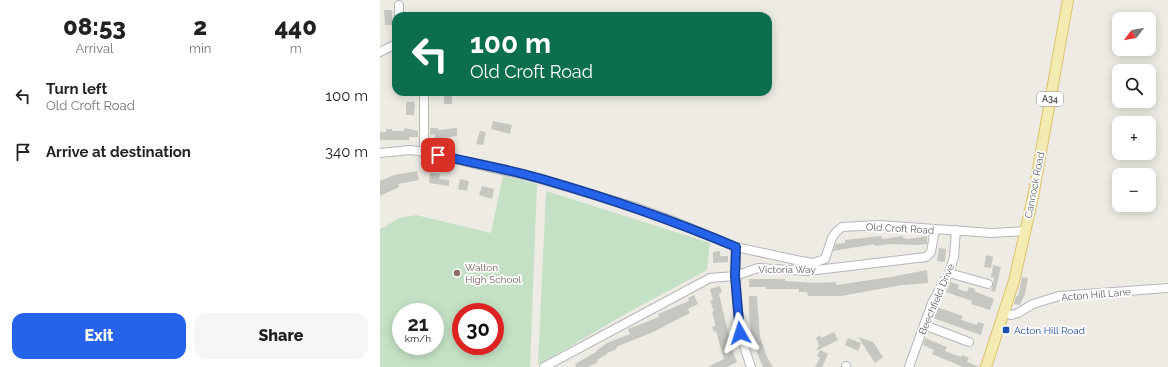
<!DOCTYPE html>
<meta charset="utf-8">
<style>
:root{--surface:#fff;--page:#f6f6f6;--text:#222;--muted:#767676;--accent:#2563eb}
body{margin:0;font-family:Raleway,sans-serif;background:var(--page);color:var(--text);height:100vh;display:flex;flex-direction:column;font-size:15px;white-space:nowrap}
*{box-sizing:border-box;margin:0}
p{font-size:13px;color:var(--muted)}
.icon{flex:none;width:22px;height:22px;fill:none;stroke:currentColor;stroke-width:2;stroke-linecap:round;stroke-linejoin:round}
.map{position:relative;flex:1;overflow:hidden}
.sheet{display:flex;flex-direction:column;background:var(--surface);width:380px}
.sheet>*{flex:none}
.banner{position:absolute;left:12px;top:12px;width:380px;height:84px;border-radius:12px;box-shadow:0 2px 10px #0003;background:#0b6e4f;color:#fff;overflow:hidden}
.needle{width:26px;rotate:239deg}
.buttons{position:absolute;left:732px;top:12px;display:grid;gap:8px}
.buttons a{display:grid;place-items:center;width:44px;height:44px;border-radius:8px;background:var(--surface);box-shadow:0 2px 10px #0003;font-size:20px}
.speed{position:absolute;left:12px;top:303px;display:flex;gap:8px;font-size:20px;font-weight:700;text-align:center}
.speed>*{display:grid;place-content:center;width:52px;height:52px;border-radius:50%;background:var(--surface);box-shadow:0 2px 10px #0003;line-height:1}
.speed small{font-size:10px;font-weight:400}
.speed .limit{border:6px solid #d22;background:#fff;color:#111}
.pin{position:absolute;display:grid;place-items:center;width:34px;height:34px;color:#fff;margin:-17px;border-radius:8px;box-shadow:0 2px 6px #0006}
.me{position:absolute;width:44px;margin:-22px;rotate:354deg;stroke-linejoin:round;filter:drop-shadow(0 0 3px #0008)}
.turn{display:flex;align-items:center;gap:14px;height:84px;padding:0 12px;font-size:18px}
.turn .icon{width:52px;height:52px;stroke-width:2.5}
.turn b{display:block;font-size:28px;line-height:34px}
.eta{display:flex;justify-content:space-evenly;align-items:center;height:68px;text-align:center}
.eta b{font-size:24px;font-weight:800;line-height:28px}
.cta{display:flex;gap:8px;margin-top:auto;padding:8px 12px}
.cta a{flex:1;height:46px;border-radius:12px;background:var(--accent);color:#fff;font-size:16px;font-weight:800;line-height:46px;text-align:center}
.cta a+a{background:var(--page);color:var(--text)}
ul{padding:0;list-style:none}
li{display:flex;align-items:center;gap:12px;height:56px;padding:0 12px}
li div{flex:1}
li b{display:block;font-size:15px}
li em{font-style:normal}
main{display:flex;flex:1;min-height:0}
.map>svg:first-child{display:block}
</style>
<main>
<section class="sheet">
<div class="eta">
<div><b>08:53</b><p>Arrival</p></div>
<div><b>2</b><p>min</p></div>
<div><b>440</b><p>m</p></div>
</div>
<ul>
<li><svg class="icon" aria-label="left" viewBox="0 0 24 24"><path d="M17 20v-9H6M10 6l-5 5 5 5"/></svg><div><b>Turn left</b><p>Old Croft Road</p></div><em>100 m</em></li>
<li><svg class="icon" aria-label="arrive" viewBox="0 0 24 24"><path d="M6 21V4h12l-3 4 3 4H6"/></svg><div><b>Arrive at destination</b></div><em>340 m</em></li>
</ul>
<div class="cta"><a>Exit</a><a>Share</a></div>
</section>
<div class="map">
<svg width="788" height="367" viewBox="0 0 788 367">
<rect width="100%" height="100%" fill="#edebe4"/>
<!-- green -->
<path fill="#c4e1c5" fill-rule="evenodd" d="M 123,176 L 157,184 L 150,367 L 0,367 L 0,229 L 19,218 L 36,215 L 111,233 ZM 21,312 L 55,312 L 55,346 L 21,346 ZM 81,312 L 115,312 L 115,346 L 81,346 Z
M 166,191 L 330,243 L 327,270 L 249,312 L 158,365 Z"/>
<!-- building -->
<path fill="#c8c6c1" d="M 4,10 L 12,10 L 13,25 L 5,25 Z
M 64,94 L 72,94 L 72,104 L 64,104 Z
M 26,102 L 34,102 L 34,104 L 35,104 L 34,115 L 26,115 Z
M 113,121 L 132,125 L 130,134 L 111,129 Z
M 25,128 L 38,131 L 38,137 L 29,137 L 29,140 L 0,140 L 0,132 L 6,132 L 6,129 L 12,129 L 12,131 L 23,131 Z
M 50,128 L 58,128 L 58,130 L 77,128 L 77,136 L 55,139 L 55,134 L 50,135 Z
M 100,131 L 106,132 L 103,145 L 96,144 Z
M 37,171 L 39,180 L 18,184 L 19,187 L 0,196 L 0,181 L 14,175 Z
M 50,173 L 60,174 L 59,179 L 69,180 L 69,186 L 49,183 Z
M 80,179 L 89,181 L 87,191 L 78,189 Z
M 102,186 L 114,189 L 112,199 L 99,195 Z
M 501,236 L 502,239 L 523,236 L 523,238 L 528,239 L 547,236 L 547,244 L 538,245 L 509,244 L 495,246 L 495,244 L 453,251 L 456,244 L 465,243 L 465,240 Z
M 559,248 L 566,249 L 565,262 L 557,261 Z
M 340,251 L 340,256 L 348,256 L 348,262 L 333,263 L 333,252 Z
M 606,255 L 613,257 L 611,268 L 604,267 Z
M 613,265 L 621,267 L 615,292 L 611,291 L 613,285 L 614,278 L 611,277 Z
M 547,270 L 548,283 L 522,285 L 461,296 L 428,296 L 427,292 L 419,292 L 419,289 L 386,289 L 386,287 L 369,287 L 369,279 L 405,279 L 405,281 L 436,283 L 456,282 L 456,285 L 511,277 Z
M 642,277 L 648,278 L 645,294 L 640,305 L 634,304 L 636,296 L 638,296 Z
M 571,282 L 579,285 L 578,289 L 587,292 L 589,287 L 595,289 L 594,291 L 614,299 L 610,310 L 591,304 L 592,301 L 566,292 Z
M 340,286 L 342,292 L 339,294 L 350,340 L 348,340 L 357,362 L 347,367 L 328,367 L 344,359 L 336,331 L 334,332 L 332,327 L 335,326 L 335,323 L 332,312 L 334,311 L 330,301 L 333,300 L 330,289 Z
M 314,295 L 318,304 L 308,309 L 310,313 L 271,333 L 236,347 L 237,349 L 227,353 L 227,354 L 217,360 L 218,362 L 208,367 L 196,367 L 195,364 L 216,352 L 216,351 L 227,343 L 250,334 L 248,329 L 279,317 L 278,314 L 309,301 L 308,298 Z
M 369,296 L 377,296 L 380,337 L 387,357 L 393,367 L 383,367 L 373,343 L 369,317 Z
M 557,307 L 583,316 L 581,320 L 597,325 L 598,322 L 604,324 L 601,335 L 553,318 Z
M 454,332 L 458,340 L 436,351 L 439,345 L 436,338 L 440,335 L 441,338 Z
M 478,337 L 493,342 L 503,357 L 495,363 Z
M 468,338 L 481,343 L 478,351 L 465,345 Z
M 545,338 L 567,347 L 565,351 L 581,357 L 582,355 L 589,358 L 587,362 L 599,367 L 583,367 L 552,354 L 554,350 L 543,345 Z
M 440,350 L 448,354 L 442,367 L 435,367 L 440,358 L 437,356 Z"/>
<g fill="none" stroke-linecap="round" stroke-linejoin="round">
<defs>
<path id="minor" d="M 19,16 L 19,5
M 0,52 L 16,44
M 44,92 L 44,152
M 0,153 L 30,150 L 44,152 L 160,179 L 255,207 L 296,222 L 356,247 L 421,261 L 433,263 L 445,259 L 452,238 L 456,232 L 462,227 L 499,225 L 611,233 L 645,231
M 356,247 C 355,288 356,328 371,367
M 569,273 L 608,284
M 625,313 L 631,315 L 638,313 L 653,304 L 679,296 L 788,288
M 544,325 L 589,342
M 164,367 L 330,278 L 355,276 L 378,268 L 428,271 L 546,257 L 551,252 L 555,229
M 466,367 L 466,366
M 529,367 L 552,303 L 569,273 L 574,257 L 576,230"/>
<path id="major" d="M 606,367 L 634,281 L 653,197 L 688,0"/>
</defs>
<!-- minor casing -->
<use href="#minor" stroke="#b5b6ba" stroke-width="10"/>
<!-- major casing -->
<use href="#major" stroke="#dec16c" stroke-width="12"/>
<!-- minor -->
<use href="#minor" stroke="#fff" stroke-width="8"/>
<!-- major -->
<use href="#major" stroke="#f4ebb2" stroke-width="10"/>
</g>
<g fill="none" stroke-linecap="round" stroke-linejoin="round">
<defs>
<path id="route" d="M 58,155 C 93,163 128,169 162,179 C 228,198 292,220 356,247 L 355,276 L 360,333"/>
</defs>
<!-- route casing -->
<use href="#route" stroke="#184099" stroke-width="10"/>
<!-- route -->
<use href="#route" stroke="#2563eb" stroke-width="7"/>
</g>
<!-- markers -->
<circle fill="#8d6e63" stroke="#fff" stroke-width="1.5" cx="77" cy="273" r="4"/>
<rect fill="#1a4fb4" stroke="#fff" stroke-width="1.5" x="622" y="326" width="8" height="8" rx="2"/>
<g text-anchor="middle" stroke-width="3.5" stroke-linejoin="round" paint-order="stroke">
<!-- shield labels -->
<rect fill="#fff" stroke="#8d8f92" stroke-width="1" x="657" y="92" width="26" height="14" rx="3"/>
<g font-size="9" font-weight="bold" fill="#5c5f63">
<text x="670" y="102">A34</text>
</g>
<!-- street labels -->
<g font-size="10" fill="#5c5f63" stroke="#fff">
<text transform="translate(654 185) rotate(-79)" y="4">Cannock Road</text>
<text transform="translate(520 228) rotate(3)" y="4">Old Croft Road</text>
<text x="407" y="273">Victoria Way</text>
<text transform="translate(716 294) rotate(-5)" y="4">Acton Hill Lane</text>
<text transform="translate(556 299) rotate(-67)" y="4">Beechfield Drive</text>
</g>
<!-- education labels -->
<g font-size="10" fill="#785e54" stroke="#fff" text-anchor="start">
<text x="85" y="271">Walton<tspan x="85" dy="12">High School</tspan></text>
</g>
<!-- transit labels -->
<g font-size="10" fill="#164399" stroke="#fff" text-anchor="start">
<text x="634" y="334">Acton Hill Road</text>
</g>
</g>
</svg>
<div class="buttons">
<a><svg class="needle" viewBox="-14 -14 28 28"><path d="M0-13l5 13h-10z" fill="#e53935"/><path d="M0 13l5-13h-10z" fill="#767676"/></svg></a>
<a><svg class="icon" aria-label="search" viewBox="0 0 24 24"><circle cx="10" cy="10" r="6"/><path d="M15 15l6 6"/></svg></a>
<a>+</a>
<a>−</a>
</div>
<div class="speed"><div>21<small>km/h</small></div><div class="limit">30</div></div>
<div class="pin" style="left:58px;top:155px;background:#d93025"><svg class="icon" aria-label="arrive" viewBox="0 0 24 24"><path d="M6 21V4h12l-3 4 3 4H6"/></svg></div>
<svg class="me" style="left:360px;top:333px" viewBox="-20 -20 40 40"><path d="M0-17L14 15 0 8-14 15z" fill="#2563eb" stroke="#fff" stroke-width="4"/></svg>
<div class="banner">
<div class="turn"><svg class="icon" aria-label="left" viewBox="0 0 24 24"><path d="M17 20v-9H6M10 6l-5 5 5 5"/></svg><div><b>100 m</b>Old Croft Road</div></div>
</div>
</div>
</main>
